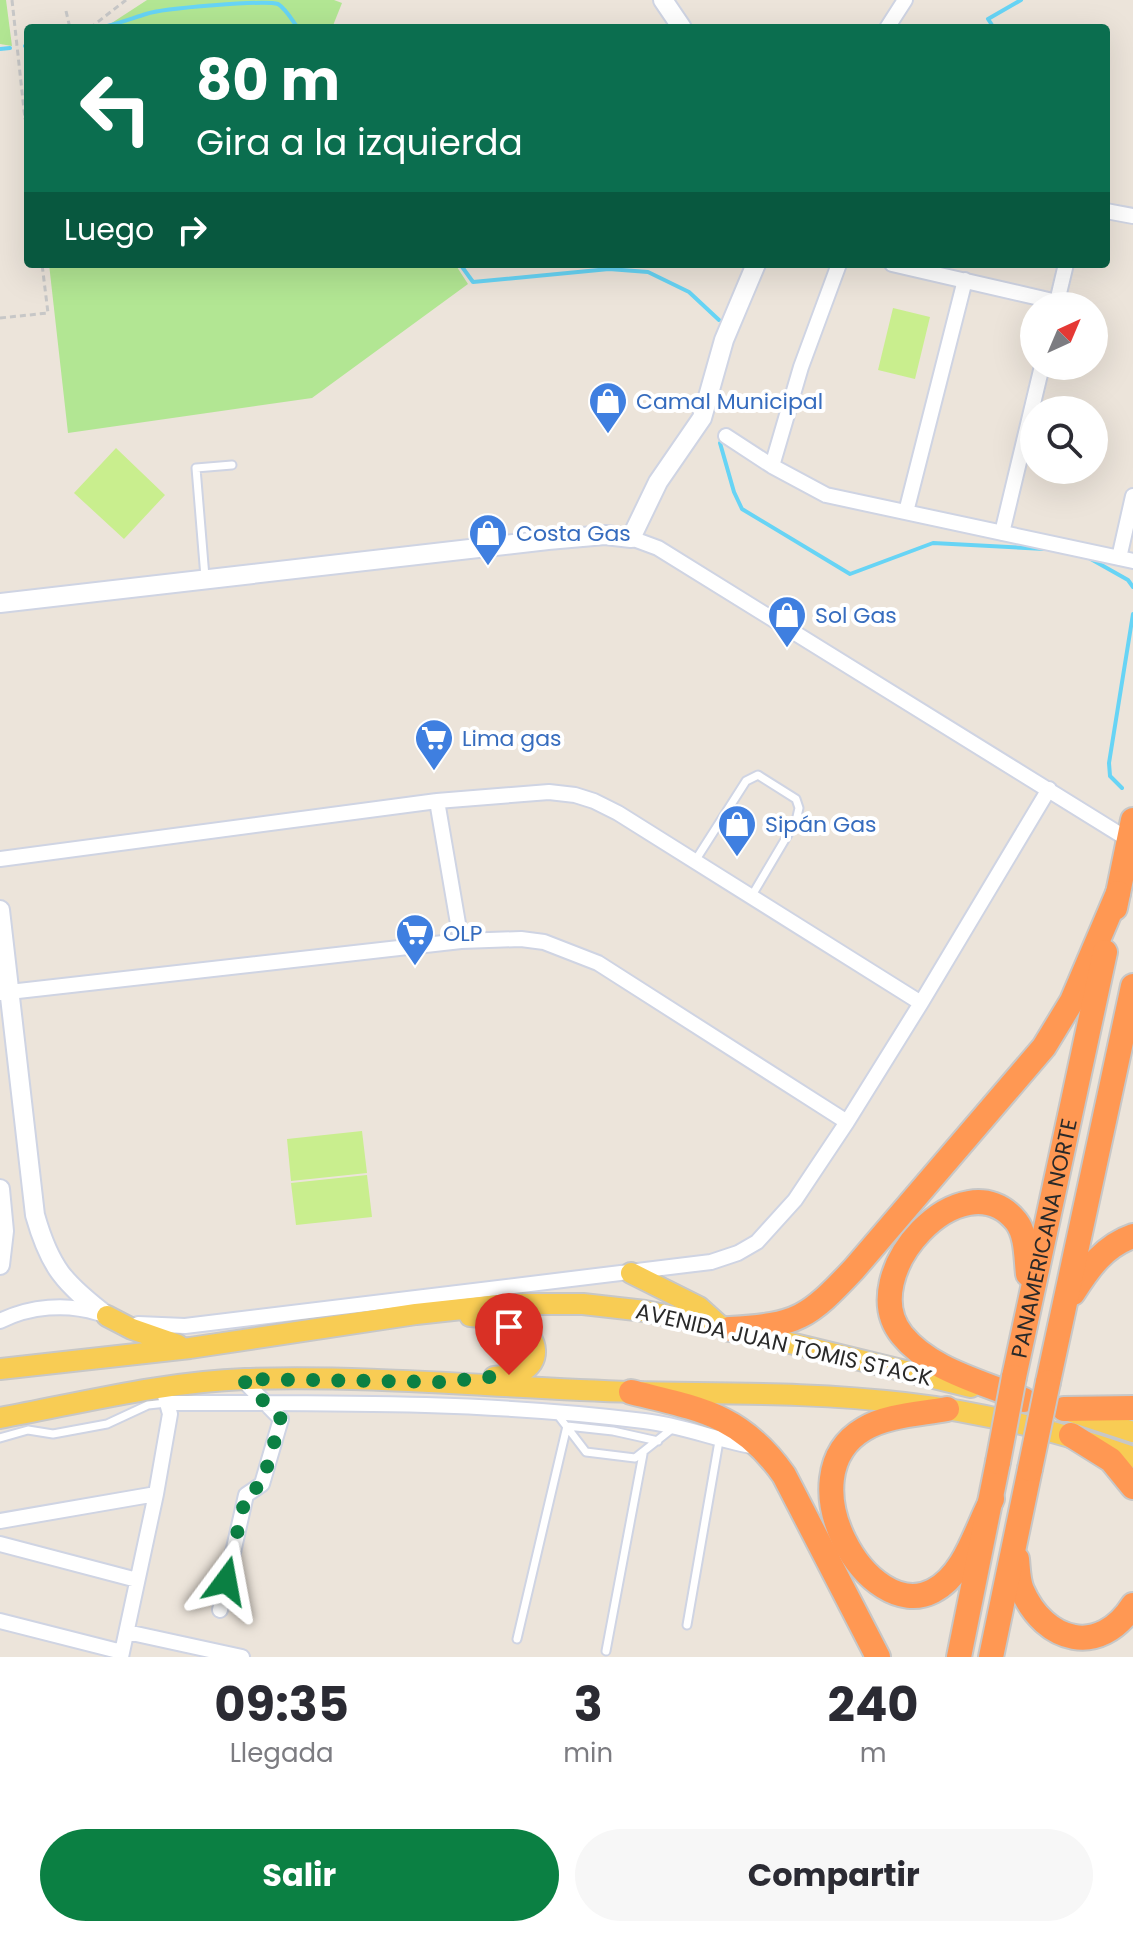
<!DOCTYPE html>
<html lang="es">
<meta charset="utf-8">
<style>
:root{--surface:#fff;--page:#f7f7f7;--text:#2b2b33;--muted:#7c7c81;--accent:#0b8043}
body{margin:0;font-family:Poppins,sans-serif;background:var(--page);color:var(--text);height:100vh;display:flex;flex-direction:column;font-size:30px;white-space:nowrap}
*{box-sizing:border-box;margin:0}
p{font-size:26px;color:var(--muted)}
.icon{flex:none;width:44px;height:44px;fill:none;stroke:currentColor;stroke-width:2;stroke-linecap:round;stroke-linejoin:round}
.map{position:relative;height:1657px;overflow:hidden}
.side{display:flex;flex-direction:column;background:var(--surface);flex:1}
.side>*{flex:none}
.guide{position:absolute;left:24px;top:24px;width:1086px;height:244px;border-radius:8px;box-shadow:0 8px 32px #0002;background:#0b6e4f;color:#fff;overflow:hidden}
.needle{width:52px;rotate:44deg}
.controls{position:absolute;left:1020px;top:292px;display:grid;gap:16px}
.controls a{display:grid;place-items:center;width:88px;height:88px;border-radius:50%;background:var(--surface);box-shadow:0 8px 32px #0002;font-size:40px}
.pin{position:absolute;display:grid;place-items:center;width:68px;height:68px;color:#fff;margin:-82px -34px;border-radius:50% 50% 50% 0;rotate:-45deg;box-shadow:0 0 8px #0007}
.pin .icon{rotate:45deg}
.me{position:absolute;width:88px;margin:-44px;rotate:13deg;stroke-linejoin:round;filter:drop-shadow(0 0 6px #0008)}
.turn{display:flex;align-items:center;gap:28px;height:168px;padding:0 40px;font-size:36px}
.turn .icon{width:104px;height:104px;stroke-width:2.5}
.turn b{display:block;font-size:56px;line-height:68px}
.then{display:flex;align-items:center;height:76px;padding:0 40px;background:#0003;gap:16px;font-size:30px}
.eta{display:flex;justify-content:space-evenly;align-items:center;height:136px;text-align:center}
.eta b{font-size:48px;font-weight:700;line-height:56px}
.action{display:flex;gap:16px;margin-top:auto;padding:16px 40px}
.action a{flex:1;height:92px;border-radius:48px;background:var(--accent);color:#fff;font-size:32px;font-weight:700;line-height:92px;text-align:center}
.action a+a{background:var(--page);color:var(--text)}
.map>svg:first-child{display:block}
</style>
<div class="map">
<svg width="1133" height="1657" viewBox="0 0 1133 1657">
<rect width="100%" height="100%" fill="#ece4da"/>
<!-- green -->
<path fill="#b2e693" d="M 0,0 L 6,0 L 12,46 L 0,44 Z
M 147,0 L 334,0 L 342,3 L 332,28 L 104,28 Z
M 49,264 L 455,264 L 468,284 L 312,398 L 68,433 Z"/>
<!-- pitch -->
<path fill="#c9ee8e" d="M 893,308 L 930,317 L 915,379 L 878,370 Z
M 116,448 L 165,495 L 124,539 L 74,493 Z
M 362,1131 L 367,1173 L 291,1181 L 287,1139 Z
M 367,1175 L 372,1217 L 296,1225 L 291,1183 Z"/>
<g fill="none" stroke-linecap="round" stroke-linejoin="round">
<!-- stream -->
<path stroke="#67d4f5" stroke-width="4" d="M 98,28 C 115,25 130,19 146,14 C 163,8 265,0 278,4 C 286,9 292,20 298,28
M 994,28 L 988,19 L 1021,0
M 25,46 L 28,45
M 0,49 L 10,48
M 460,264 L 473,282 L 609,269 L 648,272 L 689,292 L 719,320
M 720,443 L 734,492 L 742,509 L 850,574 L 933,543 L 1045,549
M 1089,558 L 1128,580 L 1133,587
M 1122,788 L 1110,776 L 1109,763 L 1133,614"/>
<defs>
<path id="lane" d="M 205,577 L 196,468 L 232,465
M 695,861 L 746,781 L 758,775 L 796,799 L 799,808 L 796,821 L 751,897
M 557,1414 L 586,1452 L 635,1458 L 673,1428
M 0,1438 L 28,1430 L 53,1434 L 107,1424 L 148,1405 L 167,1403
M 687,1625 L 719,1441
M 517,1639 L 567,1426 L 613,1431 L 658,1441
M 606,1651 L 643,1454"/>
<path id="street" d="M 887,28 L 905,0
M 1106,211 L 1133,216
M 892,264 L 1057,302
M 1056,306 L 1066,264
M 726,436 L 772,466 L 826,495 L 1133,561
M 772,466 L 801,367 L 839,264
M 906,512 L 965,280
M 1002,533 L 1042,366
M 631,538 L 658,548 L 1129,840
M 1119,558 L 1133,496
M 437,801 L 461,941
M 0,859 L 437,801 L 549,792 L 575,795 L 594,801 L 618,813 L 921,1003
M 0,993 L 461,941 L 521,939 L 544,942 L 598,963 L 847,1122
M 0,1321 C 30,1306 67,1303 98,1313
M 138,1324 L 185,1326 L 711,1262 L 738,1253 L 757,1242 L 795,1200 L 847,1122 L 921,1003 L 1049,789
M 167,1403 C 326,1403 486,1401 644,1421 C 682,1425 719,1441 757,1447
M 0,1521 L 156,1494
M 0,1544 L 137,1580
M 220,1610 L 246,1495 L 262,1484 L 281,1419 L 242,1379
M 0,1621 L 122,1652
M 127,1632 L 242,1657
M 121,1657 L 156,1494 L 170,1414 L 165,1396"/>
<path id="secondary" d="M 663,0 L 682,28
M 0,603 L 548,540 L 605,535 L 631,538 L 658,482 L 702,418 L 724,340 L 756,264
M 0,910 L 35,1215 C 50,1268 64,1283 107,1316
M 0,1189 L 4,1231 L 0,1265"/>
<path id="primary" d="M 631,1273 L 699,1307 L 720,1326
M 107,1316 L 132,1329 L 178,1345
M 470,1316 C 487,1317 504,1319 520,1327 C 538,1338 542,1363 520,1372 C 512,1375 503,1376 494,1377
M 0,1369 L 190,1348 L 416,1314 L 508,1304 L 583,1304 L 645,1311 L 720,1326 L 971,1387
M 1072,1412 L 1133,1432
M 0,1418 C 81,1403 163,1382 245,1379 C 374,1375 503,1388 632,1392 C 723,1394 814,1392 904,1403 C 983,1412 1058,1431 1133,1457"/>
<g id="highway">
<path d="M 1115,908 L 1133,820"/>
<path d="M 1073,1293 C 1089,1268 1104,1246 1133,1236"/>
<path d="M 730,1329 C 798,1325 808,1318 854,1269 L 1044,1047 L 1072,1001 L 1118,893"/>
<path id="s1" d="M 1014,1377 L 1105,952"/>
<path d="M 1048,1382 L 1133,986"/>
<path d="M 631,1392 C 699,1409 741,1414 784,1475 L 878,1657"/>
<path d="M 1024,1400 C 984,1382 931,1371 902,1335 C 853,1275 963,1156 1016,1221 C 1027,1235 1026,1257 1028,1274"/>
<path d="M 947,1409 C 921,1414 887,1415 864,1429 C 784,1476 868,1625 933,1591 C 965,1575 976,1529 992,1499"/>
<path d="M 1064,1409 L 1133,1408"/>
<path d="M 1071,1435 L 1111,1460 L 1133,1487"/>
<path d="M 1017,1559 C 1018,1569 1018,1581 1022,1590 C 1045,1643 1100,1657 1133,1605"/>
<path d="M 959,1657 L 998,1462"/>
<path d="M 991,1657 L 1030,1469"/>
</g>
</defs>
<!-- lane casing -->
<use href="#lane" stroke="#cfd4e3" stroke-width="11"/>
<!-- street casing -->
<use href="#street" stroke="#cfd4e3" stroke-width="18"/>
<!-- secondary casing -->
<use href="#secondary" stroke="#cfd4e3" stroke-width="22"/>
<!-- primary casing -->
<use href="#primary" stroke="#c7c7c7" stroke-width="24"/>
<!-- highway casing -->
<use href="#highway" stroke="#c7c7c7" stroke-width="28"/>
<!-- path -->
<path stroke="#c7c7c7" stroke-width="3" stroke-dasharray="6 4" stroke-linecap="butt" d="M 12,0 L 25,119
M 66,11 L 70,28
M 90,28 L 126,0
M 28,114 L 25,119 L 28,141
M 0,318 L 48,313 L 42,264"/>
<!-- lane -->
<use href="#lane" stroke="#fff" stroke-width="7"/>
<!-- street -->
<use href="#street" stroke="#fff" stroke-width="14"/>
<!-- secondary -->
<use href="#secondary" stroke="#fff" stroke-width="18"/>
<!-- primary -->
<use href="#primary" stroke="#f8cc54" stroke-width="20"/>
<!-- highway -->
<use href="#highway" stroke="#ff9853" stroke-width="24"/>
<defs>
<path id="highway-bridge" d="M 998,1462 L 1014,1377
M 1030,1469 L 1048,1382"/>
</defs>
<!-- highway-bridge casing -->
<use href="#highway-bridge" stroke="#c7c7c7" stroke-width="28" stroke-linecap="butt"/>
<!-- highway-bridge -->
<use href="#highway-bridge" stroke="#ff9853" stroke-width="24"/>
</g>
<g fill="none" stroke-linecap="round" stroke-linejoin="round">
<!-- route -->
<path stroke="#0b8043" stroke-width="14" stroke-dasharray="0 25.2" d="M 226,1581 L 246,1495 L 262,1484 L 281,1419 L 242,1379 L 442,1382 L 509,1375"/>
</g>
<!-- icons -->
<defs>
<symbol id="shop-pin" viewBox="-11 -11 22 30"><path d="M0 17L-7.5 6A9.5 9.5 0 1 1 7.5 6Z" fill="#3f7fe0" stroke="#fff"/><path d="M-5-2.5h2.3a2.7 3.5 0 0 1 5.4 0H5L5.5 6h-11ZM-1.5-2.5h3a1.5 2.3 0 0 0-3 0Z" fill="#fff"/></symbol>
<symbol id="supermarket-pin" viewBox="-11 -11 22 30"><path d="M0 17L-7.5 6A9.5 9.5 0 1 1 7.5 6Z" fill="#3f7fe0" stroke="#fff"/><path d="M-6-5.5h2.5l.6 2H6L4.5 2H-2.5L-4.4-4H-6ZM-1.5 3.2a1.3 1.3 0 1 0 .1 0ZM3 3.2a1.3 1.3 0 1 0 .1 0Z" fill="#fff"/></symbol>
</defs>
<g fill-rule="evenodd">
<use href="#shop-pin" x="586" y="379" width="44" height="60"/>
<use href="#shop-pin" x="466" y="511" width="44" height="60"/>
<use href="#shop-pin" x="765" y="593" width="44" height="60"/>
<use href="#supermarket-pin" x="412" y="716" width="44" height="60"/>
<use href="#shop-pin" x="715" y="802" width="44" height="60"/>
<use href="#supermarket-pin" x="393" y="911" width="44" height="60"/>
</g>
<g text-anchor="middle" stroke-width="8" stroke-linejoin="round" paint-order="stroke">
<!-- shop labels -->
<g font-size="22" fill="#366cbe" stroke="#fff" text-anchor="start">
<text x="636" y="409">Camal Municipal</text>
<text x="516" y="541">Costa Gas</text>
<text x="815" y="623">Sol Gas</text>
<text x="462" y="746">Lima gas</text>
<text x="765" y="832">Sipán Gas</text>
<text x="443" y="941">OLP</text>
</g>
<!-- street labels -->
<g font-size="22" fill="#292929" stroke="#fff">
<text dy="8" stroke="none"><textPath href="#s1" startOffset="142">PANAMERICANA NORTE</textPath></text>
<text transform="translate(784 1344) rotate(13)" y="8">AVENIDA JUAN TOMIS STACK</text>
</g>
</g>
</svg>
<div class="controls">
<a><svg class="needle" viewBox="-14 -14 28 28"><path d="M0-13l5 13h-10z" fill="#e53935"/><path d="M0 13l5-13h-10z" fill="#7c7c81"/></svg></a>
<a><svg class="icon" aria-label="search" viewBox="0 0 24 24"><circle cx="10" cy="10" r="6"/><path d="M15 15l6 6"/></svg></a>
</div>
<div class="pin" style="left:509px;top:1375px;background:#d93025"><svg class="icon" aria-label="arrive" viewBox="0 0 24 24"><path d="M6 21V4h12l-3 4 3 4H6"/></svg></div>
<svg class="me" style="left:226px;top:1581px" viewBox="-20 -20 40 40"><path d="M0-17L14 15 0 8-14 15z" fill="#0b8043" stroke="#fff" stroke-width="4"/></svg>
<div class="guide">
<div class="turn"><svg class="icon" aria-label="left" viewBox="0 0 24 24"><path d="M17 20v-9H6M10 6l-5 5 5 5"/></svg><div><b>80 m</b>Gira a la izquierda</div></div>
<div class="then">Luego<svg class="icon" aria-label="right" viewBox="0 0 24 24"><path d="M7 20v-9h11M14 6l5 5-5 5"/></svg></div>
</div>
</div>
<section class="side">
<div class="eta">
<div><b>09:35</b><p>Llegada</p></div>
<div><b>3</b><p>min</p></div>
<div><b>240</b><p>m</p></div>
</div>
<div class="action"><a>Salir</a><a>Compartir</a></div>
</section>
